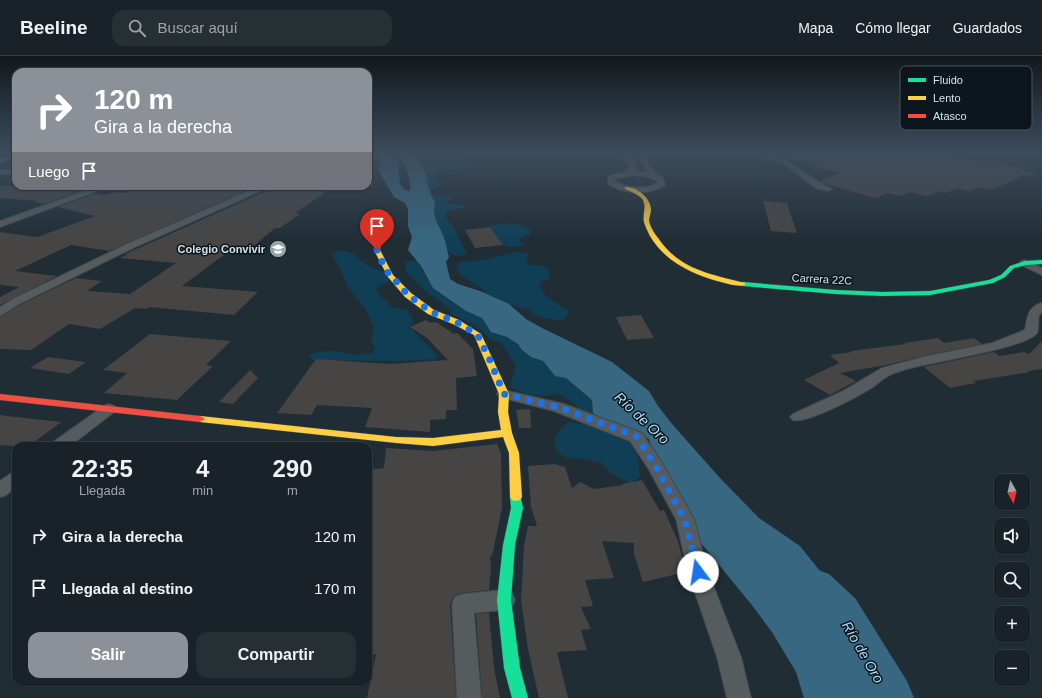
<!DOCTYPE html>
<html lang="es">
<meta charset="utf-8">
<style>
:root{--surface:#182228;--page:#252f34;--text:#f1f3f6;--muted:#9fa4a8;--line:#363f45;--accent:#8c9099}
body{margin:0;font-family:Arial,sans-serif;background:var(--page);color:var(--text);height:100vh;display:flex;flex-direction:column;font-size:15px;white-space:nowrap}
*{box-sizing:border-box;margin:0}
p{font-size:13px;color:var(--muted)}
.icon{flex:none;width:22px;height:22px;fill:none;stroke:currentColor;stroke-width:2;stroke-linecap:round;stroke-linejoin:round}
.map{position:relative;flex:1;overflow:hidden}
.panel{position:absolute;left:12px;top:386px;width:360px;height:244px;display:flex;flex-direction:column;background:var(--surface);border-radius:12px;box-shadow:0 1px 3px #0004,0 0 0 1px var(--line)}
.panel>*{flex:none}
.banner{position:absolute;left:12px;top:12px;width:360px;height:122px;border-radius:12px;box-shadow:0 1px 3px #0004,0 0 0 1px var(--line);background:#8c9099;color:#fff;overflow:hidden}
.needle{width:26px;rotate:172deg}
.tools{position:absolute;left:994px;top:418px;display:grid;gap:8px}
.tools a{display:grid;place-items:center;width:36px;height:36px;border-radius:8px;background:var(--surface);box-shadow:0 1px 3px #0004,0 0 0 1px var(--line);font-size:20px}
.pin{position:absolute;display:grid;place-items:center;width:34px;height:34px;color:#fff;margin:-41px -17px;border-radius:50% 50% 50% 0;rotate:-45deg;box-shadow:0 0 4px #0007}
.pin .icon{rotate:45deg}
.me{position:absolute;width:44px;margin:-22px;rotate:346deg;stroke-linejoin:round;filter:drop-shadow(0 0 3px #0008)}
.turn{display:flex;align-items:center;gap:14px;height:84px;padding:0 16px;font-size:18px}
.turn .icon{width:52px;height:52px;stroke-width:2.5}
.turn b{display:block;font-size:28px;line-height:34px}
.then{display:flex;align-items:center;height:38px;padding:0 16px;background:#0003;gap:8px;font-size:15px}
.eta{display:flex;justify-content:space-evenly;align-items:center;height:68px;text-align:center}
.eta b{font-size:24px;font-weight:700;line-height:28px}
.cta{display:flex;gap:8px;margin-top:auto;padding:8px 16px}
.cta a{flex:1;height:46px;border-radius:12px;background:var(--accent);color:#fff;font-size:16px;font-weight:700;line-height:46px;text-align:center}
.cta a+a{background:var(--page);color:var(--text)}
ul{padding:0;list-style:none}
li{display:flex;align-items:center;gap:12px;height:52px;padding:0 16px}
li div{flex:1}
li b{display:block;font-size:15px}
li em{font-style:normal}
header{display:flex;align-items:center;gap:24px;box-sizing:border-box;height:56px;padding:0 20px;background:var(--surface);border-bottom:1px solid var(--line)}
header strong{font-size:19px}
nav{display:flex;gap:22px;margin-inline-start:auto;font-size:14px}
.search{width:280px;height:36px;background:var(--page);display:flex;align-items:center;gap:10px;box-sizing:border-box;padding:0 14px;border-radius:12px;color:var(--muted);font-size:15px}
.map>svg:first-child{display:block}
</style>
<header>
<strong>Beeline</strong>
<div class="search"><svg class="icon" aria-label="search" viewBox="0 0 24 24"><circle cx="10" cy="10" r="6"/><path d="M15 15l6 6"/></svg>Buscar aquí</div>
<nav><a>Mapa</a><a>Cómo llegar</a><a>Guardados</a></nav>
</header>
<div class="map">
<svg width="1042" height="642" viewBox="0 0 1042 642">
<rect width="100%" height="100%" fill="#202d35"/>
<!-- green -->
<path fill="#103f55" d="M 415,96 L 443,96 L 442,101 L 460,102 L 461,106 L 472,109 C 466,113 460,110 454,113 C 447,115 442,117 435,119 L 434,123 L 442,127 L 439,131 L 429,134 L 427,121 Z
M 435,139 L 452,141 L 452,143 L 447,145 L 447,148 L 462,148 L 465,150 L 465,152 L 447,155 L 446,160 C 448,166 452,168 455,174 C 459,181 460,188 466,194 L 466,198 C 459,201 454,200 448,196 L 443,180 L 436,169 L 434,152 L 435,147 L 432,140 Z
M 511,167 L 521,169 L 531,175 L 531,178 L 521,181 L 519,185 L 524,188 C 517,192 510,191 503,189 L 490,171 C 496,167 505,169 511,167 Z
M 337,195 L 345,195 L 355,198 C 362,209 378,213 389,219 L 389,226 L 379,229 L 376,235 L 393,252 L 406,253 L 414,265 L 409,270 L 438,300 L 435,303 L 396,305 L 313,304 L 308,301 L 316,296 L 332,295 L 358,299 L 373,297 L 375,293 L 371,284 L 374,272 L 366,254 L 348,231 L 339,210 L 332,200 Z
M 515,196 L 528,197 L 528,202 L 526,206 L 531,209 L 545,210 L 550,216 L 549,223 L 542,225 L 539,230 L 547,241 L 569,255 L 565,262 L 560,264 L 548,263 L 535,259 L 530,254 L 509,248 L 485,238 L 484,234 L 461,219 L 457,212 L 459,206 L 483,204 Z
M 409,205 L 417,205 L 428,224 L 446,241 L 466,255 L 482,262 L 491,276 L 507,281 L 518,288 L 522,294 L 531,301 L 543,305 L 555,320 L 566,322 L 592,344 L 593,357 C 609,368 629,377 636,397 C 639,404 639,413 640,421 L 631,428 L 611,417 L 601,407 L 587,403 L 567,402 L 557,396 L 554,385 L 560,374 L 568,366 L 581,368 L 584,362 L 575,348 L 559,338 L 544,340 L 526,338 L 510,331 L 516,310 L 501,287 L 490,283 L 476,270 L 452,258 L 446,250 L 425,235 L 406,215 L 405,207 Z"/>
<!-- water -->
<path fill="#376781" d="M 376,96 L 391,96 L 396,104 L 400,106 L 398,110 L 399,120 L 401,123 L 399,127 L 405,134 L 410,135 C 411,122 405,106 396,96 L 415,96 L 427,121 L 428,131 L 435,147 C 432,161 438,167 443,179 C 446,186 447,194 449,201 L 446,206 L 450,223 L 458,228 L 480,235 L 509,248 L 526,263 L 542,272 L 612,306 L 649,335 L 658,350 L 672,368 L 720,422 L 759,462 L 800,490 L 828,525 L 840,556 L 890,642 L 804,642 L 796,616 L 772,576 L 751,548 L 701,487 L 685,451 L 651,391 L 649,383 L 637,376 L 607,368 L 593,357 L 592,344 L 566,322 L 555,320 L 543,305 L 531,301 L 522,294 L 518,288 L 507,281 L 491,276 L 482,262 L 466,255 L 433,232 L 421,210 L 408,194 L 412,181 L 408,170 L 408,153 L 405,147 L 394,141 L 378,114 L 381,105 Z"/>
<g fill="none" stroke-linecap="round" stroke-linejoin="round">
<!-- river -->
<path fill="#376781" fill-rule="evenodd" d="M 815,513 L 829,518 L 855,542 L 907,625 L 914,642 L 864,642 L 825,570 L 801,544 L 795,531 L 801,518 Z"/>
</g>
<!-- building -->
<path fill="#464544" d="M 785,96 L 933,96 L 974,105 L 998,105 L 1038,119 L 1019,120 L 1021,121 L 991,134 L 979,131 L 969,135 L 957,132 L 946,137 L 940,135 L 927,140 L 911,136 L 900,140 L 888,137 L 875,142 L 823,127 L 820,125 L 840,117 L 809,109 L 813,108 L 784,102 Z
M 0,130 L 49,130 L 80,135 L 44,148 L 35,146 L 38,145 L 0,142 Z
M 143,130 L 211,130 L 228,132 L 232,130 L 250,133 L 109,195 L 71,189 L 15,215 L 57,220 L 0,249 L 0,241 L 19,231 L 0,229 L 0,176 L 37,181 L 95,160 L 58,151 L 94,138 L 105,139 L 115,136 L 124,137 Z
M 269,134 L 327,135 L 296,157 L 300,158 L 280,172 L 275,172 L 249,194 L 232,193 L 182,230 L 258,236 L 234,259 L 149,251 L 147,253 L 135,252 L 100,273 L 69,268 L 31,294 L 0,293 L 0,261 L 22,248 L 76,222 L 102,225 L 87,235 L 130,238 L 176,207 L 120,202 L 128,198 L 125,198 Z
M 763,145 L 787,147 L 797,177 L 771,175 Z
M 490,171 L 503,189 L 475,192 L 465,174 Z
M 641,259 L 654,282 L 627,284 L 616,261 Z
M 426,264 L 431,267 L 436,266 L 454,278 L 457,277 L 473,293 L 477,320 L 456,322 L 457,354 L 446,354 L 446,363 L 430,364 L 430,376 L 365,371 L 372,352 L 317,349 L 311,359 L 277,357 L 316,303 L 389,308 L 448,304 L 427,282 L 410,271 Z
M 150,278 L 231,285 L 206,309 L 213,310 L 177,344 L 104,337 L 127,317 L 103,314 Z
M 938,282 L 944,287 L 974,282 L 982,288 L 923,300 L 886,309 L 840,317 L 856,325 L 830,339 L 804,324 L 839,307 L 830,299 L 852,296 L 850,295 L 906,288 L 904,287 Z
M 1042,285 L 1042,313 L 1028,315 L 1030,316 L 973,325 L 976,327 L 950,332 L 924,311 L 994,296 L 1000,300 L 1024,296 L 1029,298 Z
M 48,301 L 86,306 L 69,318 L 30,312 Z
M 250,314 L 258,322 L 233,348 L 219,346 Z
M 530,353 L 531,372 L 519,372 L 516,354 Z
M 0,359 L 7,360 L 61,366 L 29,390 L 12,390 L 0,389 Z
M 497,388 L 501,397 L 502,452 L 492,500 L 490,501 L 491,511 L 489,534 L 462,537 L 454,540 L 450,548 L 456,642 L 367,642 L 376,598 L 368,599 L 368,414 L 384,412 L 386,392 L 433,395 Z
M 555,408 L 565,411 L 572,432 L 580,426 L 594,433 L 623,429 L 622,428 L 642,424 L 660,455 L 664,454 L 678,485 L 686,516 L 643,526 L 634,498 L 634,487 L 602,485 L 614,522 L 585,524 L 593,550 L 581,551 L 591,573 L 581,574 L 587,594 L 557,596 L 568,642 L 539,642 L 528,593 L 521,544 L 524,489 L 528,470 L 537,470 L 531,451 L 528,410 Z
M 489,557 L 494,612 L 500,642 L 482,642 L 476,558 Z"/>
<g fill="none" stroke-linecap="round" stroke-linejoin="round">
<defs>
<path id="street" d="M 619,96 L 626,96 L 637,109 L 637,113 L 635,115 L 648,117 L 641,105 L 633,96 L 640,96 C 648,104 653,118 663,122 L 665,128 L 664,130 C 647,140 624,138 608,128 L 608,120 L 624,116 L 629,112 L 629,109 ZM 632,119 L 648,121 L 657,125 L 657,127 C 645,134 627,132 615,125 L 615,123 Z
M 745,96 L 757,96 L 787,105 L 822,128 L 832,133 L 828,135 L 816,132 L 783,107 Z
M 0,114 L 16,114 L 16,118 L 0,118 Z
M 368,126 L 372,126 L 372,130 L 367,130 Z
M 99,130 L 110,130 L 0,171 L 0,165 Z
M 260,130 L 344,130 L 340,132 L 267,132 L 133,192 L 21,247 L 0,260 L 0,251 L 13,243 L 127,188 Z
M 1025,204 L 1042,212 L 1042,219 L 1021,209 L 1020,207 L 1021,205 Z
M 1042,247 L 1042,256 L 1039,259 C 1038,264 1039,273 1037,277 C 1027,292 932,306 911,312 C 903,314 895,316 888,320 C 882,323 878,327 873,331 C 859,340 807,368 793,364 L 790,361 L 793,358 L 843,335 L 882,312 L 923,301 L 992,287 L 1025,274 C 1027,262 1028,250 1042,247 Z
M 504,334 L 564,348 L 642,377 L 661,405 L 694,463 L 708,516 L 741,601 L 751,642 L 727,642 L 717,601 L 688,516 L 676,463 L 648,412 L 630,385 L 554,355 L 499,341 L 497,338 L 499,335 Z
M 109,348 L 114,350 L 117,353 L 114,356 L 70,390 L 51,390 L 53,386 L 104,350 Z
M 16,416 L 16,431 L 6,439 L 0,441 L 0,425 L 10,418 Z
M 504,534 L 512,537 L 515,544 L 512,551 L 504,554 L 474,557 L 481,642 L 457,642 L 452,548 L 455,541 L 463,538 Z"/>
<path id="fast" d="M 16,99 L 16,101 L 0,106 L 0,104 Z
M 1042,204 L 1042,208 L 1026,209 L 1014,212 L 1005,221 L 993,227 L 930,239 L 882,240 L 836,238 L 743,230 L 739,228 L 743,226 L 836,234 L 882,236 L 930,235 L 989,224 L 1001,219 L 1010,210 L 1025,205 Z
M 516,437 L 520,438 L 523,452 L 515,489 L 511,544 L 520,612 L 528,642 L 512,642 L 504,612 L 497,544 L 503,489 L 511,452 L 510,441 L 512,438 Z"/>
<path id="slow" d="M 625,131 C 636,130 650,141 651,153 C 651,157 649,161 649,165 C 650,170 654,177 658,182 C 680,214 710,218 745,227 L 745,229 C 738,231 729,228 721,226 C 694,219 665,206 650,180 C 648,176 645,170 644,166 C 642,157 649,147 639,140 C 635,137 630,135 625,133 Z
M 380,165 L 383,167 L 380,194 L 393,219 L 411,237 L 434,254 L 459,264 L 481,278 L 509,338 L 508,356 L 512,377 L 519,397 L 522,441 L 520,444 L 516,445 L 512,444 L 510,441 L 509,397 L 503,381 L 433,390 L 396,387 L 200,366 L 195,363 L 200,360 L 396,381 L 433,382 L 501,374 L 498,356 L 499,338 L 474,279 L 453,268 L 428,258 L 405,241 L 388,221 L 374,194 L 377,167 Z"/>
<path id="jam" d="M 0,338 L 200,360 L 205,363 L 200,366 L 0,344 Z"/>
</defs>
<!-- street casing -->
<use href="#street" stroke="#3e4950" stroke-width="2"/>
<!-- fast casing -->
<use href="#fast" stroke="#3e4950" stroke-width="1"/>
<!-- slow casing -->
<use href="#slow" stroke="#3e4950" stroke-width="1"/>
<!-- jam casing -->
<use href="#jam" stroke="#3e4950" stroke-width="1"/>
<!-- street -->
<use href="#street" fill="#565b5e" fill-rule="evenodd"/>
<!-- fast -->
<use href="#fast" fill="#16e098" fill-rule="evenodd"/>
<!-- slow -->
<use href="#slow" fill="#ffcf43" fill-rule="evenodd"/>
<!-- jam -->
<use href="#jam" fill="#f24e42" fill-rule="evenodd"/>
</g>
<!-- sky -->
<linearGradient id="sky" x2="0" y2="1"><stop stop-color="#12191d"/><stop offset="0.52" stop-color="#3c4c5c"/><stop offset="1" stop-color="#3c4c5c" stop-opacity="0"/></linearGradient>
<rect width="1042" height="186" fill="url(#sky)"/>
<g fill="none" stroke-linecap="round" stroke-linejoin="round">
<!-- route -->
<path stroke="#1a73e8" stroke-width="7" stroke-dasharray="0 12.6" d="M 377,194 L 385,213 L 408,239 L 431,256 L 456,266 L 477,278 L 489,302 L 504,338 L 558,351 L 636,380 L 655,409 L 685,464 L 698,516"/>
</g>
<!-- icons -->
<defs>
<symbol id="school-disc" viewBox="-11 -11 22 22"><circle r="9.5" fill="#95a3ab" stroke="#0c161c"/><path d="M0-5L7-2L0 1L-7-2ZM-4 1L0 2.5L4 1V4Q0 6-4 4Z" fill="#fff"/></symbol>
</defs>
<g fill-rule="evenodd">
<use href="#school-disc" x="268" y="183" width="20" height="20"/>
</g>
<g text-anchor="middle" stroke-width="3" stroke-linejoin="round" paint-order="stroke">
<!-- far-poi labels -->
<g font-size="11" font-weight="bold" fill="#d4e2ea" stroke="#0c161c" text-anchor="end">
<text x="265" y="197">Colegio Convivir</text>
</g>
<!-- far-street labels -->
<g font-size="11" fill="#d4e2ea" stroke="#0c161c">
<text transform="translate(822 223) rotate(3)" y="4">Carrera 22C</text>
</g>
<!-- water labels -->
<g font-size="14" font-style="italic" fill="#b0def9" stroke="#0c161c">
<text transform="translate(642 362) rotate(43)" y="5">Río de Oro</text>
<text transform="translate(863 596) rotate(60)" y="5">Río de Oro</text>
</g>
</g>
<!-- legend -->
<rect x="900" y="10" width="132" height="64" rx="6" fill="#0c161c" stroke="#48535a" stroke-width="1"/>
<rect x="908" y="22" width="18" height="4" fill="#16e098"/>
<rect x="908" y="40" width="18" height="4" fill="#ffcf43"/>
<rect x="908" y="58" width="18" height="4" fill="#f24e42"/>
<g font-size="11" fill="#d4e2ea">
<text x="933" y="28">Fluido</text>
<text x="933" y="46">Lento</text>
<text x="933" y="64">Atasco</text>
</g>
</svg>
<div class="tools">
<a><svg class="needle" viewBox="-14 -14 28 28"><path d="M0-13l5 13h-10z" fill="#e53935"/><path d="M0 13l5-13h-10z" fill="#9fa4a8"/></svg></a>
<a><svg class="icon" aria-label="sound" viewBox="0 0 24 24"><path d="M4 9h4l5-4v14l-5-4H4zM17 9q2 3 0 6"/></svg></a>
<a><svg class="icon" aria-label="search" viewBox="0 0 24 24"><circle cx="10" cy="10" r="6"/><path d="M15 15l6 6"/></svg></a>
<a>+</a>
<a>−</a>
</div>
<div class="pin" style="left:377px;top:194px;background:#d93025"><svg class="icon" aria-label="arrive" viewBox="0 0 24 24"><path d="M6 21V4h12l-3 4 3 4H6"/></svg></div>
<svg class="me" style="left:698px;top:516px" viewBox="-20 -20 40 40"><circle r="19" fill="#fff"/><path d="M0-13L10 11 0 6-10 11z" fill="#1a73e8"/></svg>
<div class="banner">
<div class="turn"><svg class="icon" aria-label="right" viewBox="0 0 24 24"><path d="M7 20v-9h11M14 6l5 5-5 5"/></svg><div><b>120 m</b>Gira a la derecha</div></div>
<div class="then">Luego<svg class="icon" aria-label="arrive" viewBox="0 0 24 24"><path d="M6 21V4h12l-3 4 3 4H6"/></svg></div>
</div>
<section class="panel">
<div class="eta">
<div><b>22:35</b><p>Llegada</p></div>
<div><b>4</b><p>min</p></div>
<div><b>290</b><p>m</p></div>
</div>
<ul>
<li><svg class="icon" aria-label="right" viewBox="0 0 24 24"><path d="M7 20v-9h11M14 6l5 5-5 5"/></svg><div><b>Gira a la derecha</b></div><em>120 m</em></li>
<li><svg class="icon" aria-label="arrive" viewBox="0 0 24 24"><path d="M6 21V4h12l-3 4 3 4H6"/></svg><div><b>Llegada al destino</b></div><em>170 m</em></li>
</ul>
<div class="cta"><a>Salir</a><a>Compartir</a></div>
</section>
</div>
